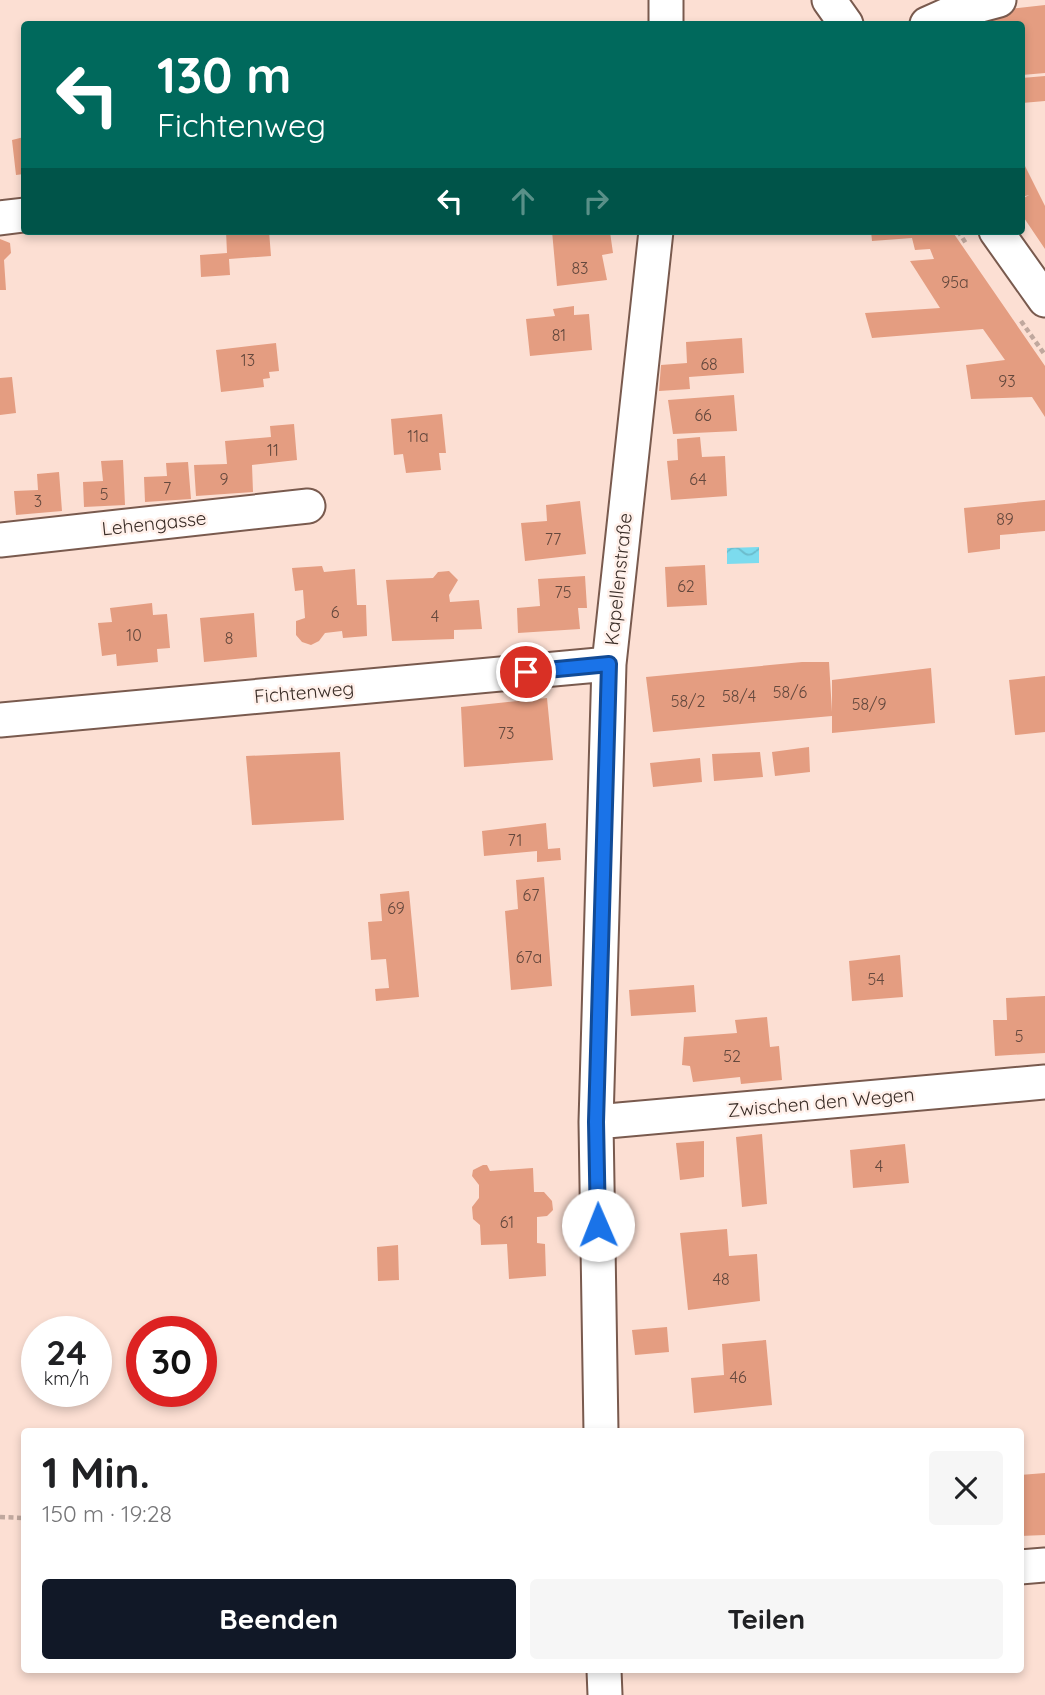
<!DOCTYPE html>
<html lang="de">
<meta charset="utf-8">
<style>
:root{--surface:#fff;--page:#f6f6f6;--text:#202124;--muted:#757577;--accent:#111827}
body{margin:0;font-family:Quicksand,sans-serif;background:var(--page);color:var(--text);height:100vh;display:flex;flex-direction:column;font-size:26px;white-space:nowrap}
*{box-sizing:border-box;margin:0}
p{font-size:23px;color:var(--muted)}
.icon{flex:none;width:38px;height:38px;fill:none;stroke:currentColor;stroke-width:2;stroke-linecap:round;stroke-linejoin:round}
.map{position:relative;flex:1;overflow:hidden}
.drawer{position:absolute;left:21px;top:1428px;width:1003px;height:245px;display:flex;flex-direction:column;background:var(--surface);border-radius:7px;box-shadow:0 4px 10px #0003}
.drawer>*{flex:none}
.hud{position:absolute;left:21px;top:21px;width:1004px;height:214px;border-radius:7px;box-shadow:0 4px 10px #0003;background:#00695c;color:#fff;overflow:hidden}
.speed{position:absolute;left:21px;top:1316px;display:flex;gap:14px;font-size:35px;font-weight:700;text-align:center}
.speed>*{display:grid;place-content:center;width:91px;height:91px;border-radius:50%;background:var(--surface);box-shadow:0 4px 10px #0003;line-height:1}
.speed small{font-size:18px;font-weight:400}
.speed .limit{border:10px solid #d22;background:#fff;color:#111}
.pin{position:absolute;display:grid;place-items:center;width:60px;height:60px;color:#fff;margin:-30px;border:4px solid #fff;border-radius:50%;box-shadow:0 2px 7px #0007}
.me{position:absolute;width:77px;margin:-38px;rotate:359deg;stroke-linejoin:round;filter:drop-shadow(0 0 5px #0008)}
.turn{display:flex;align-items:center;gap:24px;height:147px;padding:0 21px;font-size:32px}
.turn .icon{width:91px;height:91px;stroke-width:2.5}
.turn b{display:block;font-size:49px;line-height:60px}
.lanes{display:flex;align-items:center;height:66px;padding:0 21px;background:#0003;justify-content:center;gap:35px;direction:ltr}
.lanes .off{opacity:.35}
.round{display:grid;place-items:center;flex:none;width:74px;height:74px;border-radius:7px;background:var(--page)}
.headline{display:flex;align-items:center;justify-content:space-between;height:119px;padding:0 21px}
h1{font-size:42px;font-weight:700;line-height:52px}
.cta{display:flex;gap:14px;margin-top:auto;padding:14px 21px}
.cta a{flex:1;height:80px;border-radius:7px;background:var(--accent);color:#fff;font-size:28px;font-weight:700;line-height:80px;text-align:center}
.cta a+a{background:var(--page);color:var(--text)}
.map>svg:first-child{display:block}
</style>
<div class="map">
<svg width="1045" height="1695" viewBox="0 0 1045 1695">
<defs>
<pattern id="water-waves" width="16" height="10" patternUnits="userSpaceOnUse" patternTransform="scale(1.75)"><rect width="16" height="10" fill="#7cdbee"/><path d="M0 5q4-4 8 0t8 0" fill="none" stroke="#6cbccc"/></pattern>
</defs>
<rect width="100%" height="100%" fill="#fcdfd3"/>
<!-- water -->
<path fill="url(#water-waves)" d="M 759,547 L 759,563 L 727,564 L 727,548 Z"/>
<!-- building -->
<path fill="#e49d81" d="M 1045,5 L 1045,73 L 1022,75 L 1022,24 L 960,24 L 982,12 Z
M 1045,76 L 1045,101 L 1022,103 L 1022,78 Z
M 24,137 L 24,174 L 16,175 L 12,140 Z
M 1022,160 L 1045,206 L 1045,249 L 1022,215 L 1022,199 L 1029,195 L 1022,197 Z
M 226,231 L 269,231 L 271,256 L 229,259 L 230,275 L 201,277 L 200,255 L 227,253 Z
M 552,231 L 610,232 L 613,253 L 602,255 L 607,280 L 557,286 Z
M 871,231 L 952,231 L 1045,366 L 1045,417 L 1032,397 L 971,399 L 966,365 L 1005,360 L 983,329 L 872,338 L 865,313 L 940,308 L 910,261 L 934,259 L 930,249 L 915,250 L 912,238 L 872,241 Z
M 0,239 L 10,243 L 11,253 L 4,260 L 6,290 L 0,290 Z
M 574,306 L 574,315 L 589,314 L 592,350 L 530,356 L 526,319 L 555,316 L 553,309 Z
M 742,338 L 744,373 L 689,377 L 690,389 L 659,391 L 661,365 L 687,363 L 686,342 Z
M 276,343 L 279,371 L 269,372 L 270,378 L 263,379 L 264,387 L 221,392 L 216,350 Z
M 12,377 L 16,413 L 0,415 L 0,378 Z
M 734,395 L 737,431 L 673,434 L 668,400 Z
M 442,414 L 446,453 L 439,453 L 441,470 L 406,473 L 403,454 L 394,455 L 391,419 Z
M 294,424 L 297,460 L 252,465 L 253,492 L 196,496 L 194,465 L 227,464 L 225,441 L 271,437 L 270,426 Z
M 700,437 L 702,457 L 725,456 L 727,496 L 671,500 L 667,461 L 678,460 L 677,439 Z
M 123,460 L 125,505 L 84,507 L 83,482 L 103,481 L 101,461 Z
M 188,462 L 191,499 L 145,502 L 144,477 L 167,476 L 166,463 Z
M 59,472 L 62,511 L 16,515 L 14,491 L 38,490 L 37,474 Z
M 1045,500 L 1045,531 L 1000,535 L 1000,549 L 968,553 L 964,508 Z
M 580,501 L 586,554 L 525,561 L 521,523 L 547,521 L 546,505 Z
M 705,565 L 707,605 L 667,607 L 665,567 Z
M 322,566 L 324,572 L 355,569 L 357,605 L 366,605 L 367,636 L 343,638 L 342,631 L 325,633 L 319,641 L 311,645 L 302,642 L 296,635 L 296,621 L 305,618 L 303,590 L 295,591 L 292,568 Z
M 449,571 L 458,580 L 449,595 L 450,602 L 479,600 L 482,629 L 454,630 L 454,639 L 392,641 L 386,580 L 433,578 L 438,572 Z
M 585,576 L 587,608 L 578,608 L 580,629 L 518,633 L 517,608 L 540,606 L 538,579 Z
M 152,603 L 153,615 L 167,614 L 170,648 L 157,649 L 158,662 L 117,666 L 116,654 L 102,656 L 98,623 L 112,622 L 110,608 Z
M 254,613 L 257,657 L 204,662 L 200,618 Z
M 802,662 L 829,662 L 832,712 L 832,680 L 931,668 L 935,723 L 832,733 L 832,716 L 653,732 L 646,677 Z
M 1045,676 L 1045,732 L 1015,735 L 1009,680 Z
M 547,698 L 553,760 L 464,767 L 461,707 Z
M 809,747 L 810,772 L 775,776 L 772,752 Z
M 340,752 L 344,820 L 252,825 L 246,756 Z
M 760,752 L 763,777 L 714,781 L 712,754 Z
M 700,758 L 702,782 L 653,787 L 650,763 Z
M 546,823 L 548,849 L 560,848 L 561,860 L 537,862 L 537,851 L 484,856 L 482,831 Z
M 544,877 L 552,986 L 511,990 L 505,911 L 518,909 L 516,880 Z
M 409,891 L 419,997 L 376,1001 L 375,989 L 389,988 L 386,959 L 371,960 L 368,922 L 382,921 L 380,894 Z
M 900,955 L 903,997 L 852,1001 L 849,961 Z
M 694,985 L 696,1012 L 631,1016 L 629,990 Z
M 1045,996 L 1045,1053 L 995,1056 L 993,1020 L 1007,1020 L 1006,998 Z
M 767,1017 L 770,1047 L 779,1046 L 782,1080 L 741,1084 L 740,1077 L 693,1082 L 690,1066 L 682,1065 L 684,1037 L 737,1033 L 735,1020 Z
M 762,1134 L 767,1204 L 742,1207 L 736,1137 Z
M 704,1141 L 704,1177 L 680,1180 L 676,1143 Z
M 905,1144 L 909,1183 L 853,1188 L 850,1150 Z
M 483,1165 L 487,1165 L 490,1171 L 533,1168 L 534,1192 L 544,1192 L 552,1201 L 553,1210 L 547,1216 L 537,1217 L 537,1243 L 545,1244 L 546,1276 L 509,1279 L 507,1244 L 481,1245 L 480,1225 L 473,1219 L 472,1207 L 479,1198 L 479,1185 L 472,1176 L 473,1170 Z
M 727,1229 L 729,1256 L 757,1254 L 760,1301 L 688,1310 L 680,1233 Z
M 398,1245 L 399,1280 L 378,1281 L 377,1247 Z
M 667,1327 L 669,1352 L 635,1355 L 632,1330 Z
M 766,1340 L 772,1405 L 694,1413 L 691,1378 L 724,1375 L 722,1344 Z
M 1045,1473 L 1045,1535 L 1020,1536 L 1020,1475 Z"/>
<g fill="none" stroke-linecap="round" stroke-linejoin="round">
<defs>
<path id="minor" d="M 829,0 L 846,24
M 666,24 L 666,0
M 927,24 L 954,12 L 999,0
M 0,218 L 24,215
M 996,231 L 1045,300
M 0,540 L 308,506
M 0,720 L 609,664
M 596,1122 L 1045,1082
M 601,1432 L 596,1122 L 609,664 L 656,231
M 1020,1567 L 1045,1565
M 604,1670 L 605,1695"/>
</defs>
<!-- minor casing -->
<use href="#minor" stroke="#795a4e" stroke-width="37"/>
<!-- path -->
<path stroke="#c0a89e" stroke-width="4.5" stroke-dasharray="5 3.5" stroke-linecap="butt" d="M 958,231 L 967,245
M 1021,321 L 1045,355
M 0,1517 L 24,1518"/>
<!-- minor -->
<use href="#minor" stroke="#fff" stroke-width="33"/>
</g>
<g fill="none" stroke-linecap="round" stroke-linejoin="round">
<defs>
<path id="route" d="M 526,672 L 609,664 L 596,1122 L 598,1225"/>
</defs>
<!-- route casing -->
<use href="#route" stroke="#114b97" stroke-width="18"/>
<!-- route -->
<use href="#route" stroke="#1a73e8" stroke-width="12"/>
</g>
<g text-anchor="middle" stroke-width="5" stroke-linejoin="round" paint-order="stroke">
<!-- number labels -->
<g font-size="16" fill="#64483d">
<text x="580" y="274">83</text>
<text x="955" y="288">95a</text>
<text x="559" y="341">81</text>
<text x="248" y="366">13</text>
<text x="709" y="370">68</text>
<text x="1007" y="387">93</text>
<text x="703" y="421">66</text>
<text x="418" y="442">11a</text>
<text x="273" y="456">11</text>
<text x="224" y="485">9</text>
<text x="698" y="485">64</text>
<text x="167" y="494">7</text>
<text x="104" y="500">5</text>
<text x="38" y="507">3</text>
<text x="1005" y="525">89</text>
<text x="553" y="545">77</text>
<text x="686" y="592">62</text>
<text x="563" y="598">75</text>
<text x="335" y="618">6</text>
<text x="435" y="622">4</text>
<text x="134" y="641">10</text>
<text x="229" y="644">8</text>
<text x="790" y="698">58/6</text>
<text x="739" y="702">58/4</text>
<text x="688" y="707">58/2</text>
<text x="869" y="710">58/9</text>
<text x="506" y="739">73</text>
<text x="515" y="846">71</text>
<text x="531" y="901">67</text>
<text x="396" y="914">69</text>
<text x="529" y="963">67a</text>
<text x="876" y="985">54</text>
<text x="1019" y="1042">5</text>
<text x="732" y="1062">52</text>
<text x="879" y="1172">4</text>
<text x="507" y="1228">61</text>
<text x="721" y="1285">48</text>
<text x="738" y="1383">46</text>
</g>
<!-- street labels -->
<g font-size="19" fill="#392c26" stroke="#fff0ea">
<text transform="translate(154 523) rotate(-6)" y="7">Lehengasse</text>
<text transform="translate(618 579) rotate(-84)" y="7">Kapellenstraße</text>
<text transform="translate(304 692) rotate(-5)" y="7">Fichtenweg</text>
<text transform="translate(821 1102) rotate(-5)" y="7">Zwischen den Wegen</text>
</g>
</g>
</svg>
<div class="speed"><div>24<small>km/h</small></div><div class="limit">30</div></div>
<div class="pin" style="left:526px;top:672px;background:#d93025"><svg class="icon" aria-label="arrive" viewBox="0 0 24 24"><path d="M6 21V4h12l-3 4 3 4H6"/></svg></div>
<svg class="me" style="left:598px;top:1225px" viewBox="-20 -20 40 40"><circle r="19" fill="#fff"/><path d="M0-13L10 11 0 6-10 11z" fill="#1a73e8"/></svg>
<div class="hud">
<div class="turn"><svg class="icon" aria-label="left" viewBox="0 0 24 24"><path d="M17 20v-9H6M10 6l-5 5 5 5"/></svg><div><b>130 m</b>Fichtenweg</div></div>
<div class="lanes"><svg class="icon" aria-label="left" viewBox="0 0 24 24"><path d="M17 20v-9H6M10 6l-5 5 5 5"/></svg><svg class="icon off" aria-label="ahead" viewBox="0 0 24 24"><path d="M12 20V5M6 11l6-6 6 6"/></svg><svg class="icon off" aria-label="right" viewBox="0 0 24 24"><path d="M7 20v-9h11M14 6l5 5-5 5"/></svg></div>
</div>
<section class="drawer">
<div class="headline"><div><h1>1 Min.</h1><p>150 m · 19:28</p></div><a class="round"><svg class="icon" aria-label="close" viewBox="0 0 24 24"><path d="M6 6l12 12M18 6L6 18"/></svg></a></div>
<div class="cta"><a>Beenden</a><a>Teilen</a></div>
</section>
</div>
